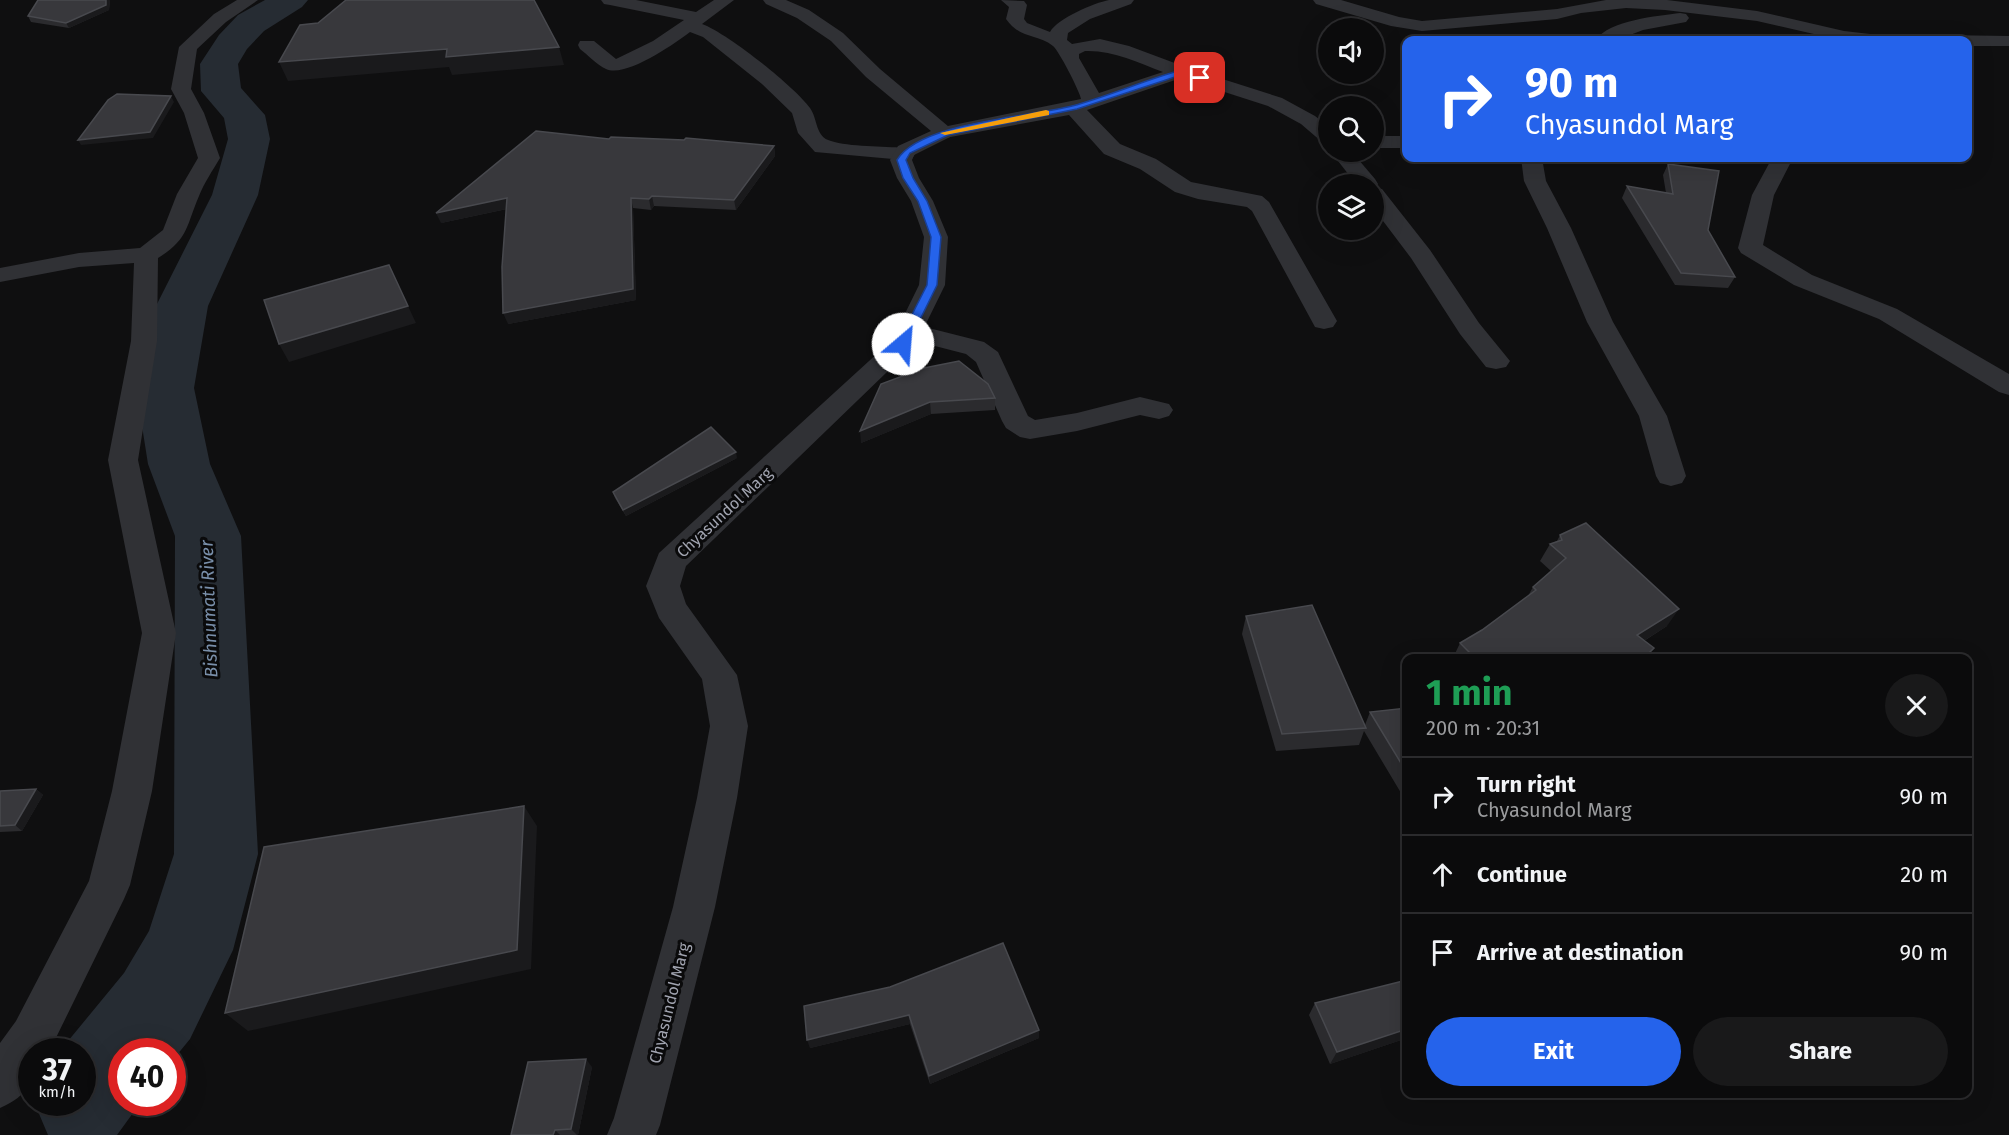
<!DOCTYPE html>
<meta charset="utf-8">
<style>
:root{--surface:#0b0b0c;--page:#19191a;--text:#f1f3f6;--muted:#9a9b9d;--line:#2b2b2d;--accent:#2563eb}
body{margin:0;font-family:"Fira Sans",sans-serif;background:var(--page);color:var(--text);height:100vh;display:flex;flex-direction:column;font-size:22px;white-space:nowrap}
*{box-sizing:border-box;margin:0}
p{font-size:20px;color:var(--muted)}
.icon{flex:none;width:33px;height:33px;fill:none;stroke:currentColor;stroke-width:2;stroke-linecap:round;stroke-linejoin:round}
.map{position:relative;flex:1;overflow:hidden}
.sheet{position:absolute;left:1402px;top:654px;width:570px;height:444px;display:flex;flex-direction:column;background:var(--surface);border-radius:12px;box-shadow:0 6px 24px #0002,0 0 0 2px var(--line)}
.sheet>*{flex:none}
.hud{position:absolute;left:1402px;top:36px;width:570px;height:126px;border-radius:12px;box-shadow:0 6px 24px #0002,0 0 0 2px var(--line);background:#2563eb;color:#fff;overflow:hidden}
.controls{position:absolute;left:1318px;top:18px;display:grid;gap:12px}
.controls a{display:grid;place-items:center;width:66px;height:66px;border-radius:50%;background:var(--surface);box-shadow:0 6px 24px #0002,0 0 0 2px var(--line);font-size:30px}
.speed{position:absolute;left:18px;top:1038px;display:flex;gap:12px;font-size:30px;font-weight:700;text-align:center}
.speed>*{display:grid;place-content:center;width:78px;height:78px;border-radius:50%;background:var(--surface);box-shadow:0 6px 24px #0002,0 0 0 2px var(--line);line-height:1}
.speed small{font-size:15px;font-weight:400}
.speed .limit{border:9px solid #d22;background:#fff;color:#111}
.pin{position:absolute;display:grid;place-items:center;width:51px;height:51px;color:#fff;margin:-26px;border-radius:12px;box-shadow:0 3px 9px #0006}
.me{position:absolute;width:66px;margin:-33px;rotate:27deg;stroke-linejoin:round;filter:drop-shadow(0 0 4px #0008)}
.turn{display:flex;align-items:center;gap:21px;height:126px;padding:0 24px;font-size:27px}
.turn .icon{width:78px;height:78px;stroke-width:2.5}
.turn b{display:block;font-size:42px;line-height:51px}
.round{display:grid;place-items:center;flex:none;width:63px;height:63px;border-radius:32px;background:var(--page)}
.headline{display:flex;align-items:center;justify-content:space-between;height:102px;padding:0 24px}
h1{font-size:36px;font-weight:700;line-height:45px;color:#1e9e55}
.cta{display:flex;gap:12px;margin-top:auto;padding:12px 24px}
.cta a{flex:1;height:69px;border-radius:36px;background:var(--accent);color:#fff;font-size:24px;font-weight:700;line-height:69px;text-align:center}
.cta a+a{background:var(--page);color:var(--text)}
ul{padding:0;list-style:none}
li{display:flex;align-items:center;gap:18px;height:78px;padding:0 24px;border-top:2px solid var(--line)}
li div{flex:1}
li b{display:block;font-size:22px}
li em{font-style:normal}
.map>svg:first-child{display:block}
</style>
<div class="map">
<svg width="2009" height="1135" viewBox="0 0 2009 1135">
<rect width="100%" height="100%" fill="#0f0f10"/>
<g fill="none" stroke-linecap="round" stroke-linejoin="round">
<!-- river -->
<path fill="#262c33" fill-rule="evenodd" d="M 265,0 L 308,0 L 302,7 L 264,31 L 247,49 L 238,64 L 241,88 L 265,115 L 270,139 L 258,195 L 208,306 L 194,388 L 210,464 L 241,536 L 258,854 L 233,950 L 190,1039 L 172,1061 L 172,1052 L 122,1052 L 122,1102 L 141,1102 L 117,1135 L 48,1135 L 34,1102 L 82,1102 L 82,1052 L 59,1052 L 124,973 L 149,931 L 174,854 L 175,536 L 148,464 L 136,388 L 156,306 L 212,195 L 228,139 L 224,118 L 201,91 L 200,64 L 219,35 L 238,15 Z"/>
<!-- minor -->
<path fill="#303135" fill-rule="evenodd" d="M 237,0 L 258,0 L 226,22 L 197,49 L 191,89 L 204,113 L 220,158 C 213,170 204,183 199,196 C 186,226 189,239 158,258 L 157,341 L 138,460 L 176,633 L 152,791 L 130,885 L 124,899 L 49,1052 L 32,1052 C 32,1082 30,1095 0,1108 L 0,1043 L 16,1021 L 89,881 L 112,791 L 142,633 L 108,460 L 131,341 L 134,263 L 79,267 L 0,282 L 0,268 L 79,253 L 140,248 L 163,230 L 177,194 L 198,158 L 184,113 L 171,89 L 179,47 L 214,14 Z
M 601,0 L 636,0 L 696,12 L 714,0 L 734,0 L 702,24 C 727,33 794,86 810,108 C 818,119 815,137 831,141 C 849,147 884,146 904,148 L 912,149 L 915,154 L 912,159 L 904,160 L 815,152 L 798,133 L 792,113 L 762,84 L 703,37 L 690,32 C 674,44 626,78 606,69 C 597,65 588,55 580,49 L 578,45 L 580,41 L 594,41 L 616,59 L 653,41 L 684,20 L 610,5 L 604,4 Z
M 1001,0 L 1024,1 L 1027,5 L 1024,19 L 1027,23 L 1050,32 C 1058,18 1094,3 1109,0 C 1117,0 1126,0 1134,0 L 1131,4 L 1090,19 L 1068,33 L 1067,40 L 1072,44 L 1100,39 L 1129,46 L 1188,68 L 1282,98 L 1315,116 L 1329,127 L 1329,144 L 1322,142 L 1301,124 L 1268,106 L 1181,78 L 1087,110 L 1120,144 L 1156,159 L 1191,182 L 1262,196 L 1269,202 L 1337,321 L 1333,327 L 1324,329 L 1315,327 L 1252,211 L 1247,207 L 1198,199 L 1175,192 L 1140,169 L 1104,154 L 1069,115 L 945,138 L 938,136 L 935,132 L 938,128 L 1081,99 C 1079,90 1059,51 1053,46 C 1036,33 1021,40 1006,19 L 1009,7 ZM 1085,51 C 1113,50 1137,62 1163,72 L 1099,93 L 1079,58 L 1079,54 Z
M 1313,0 L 1341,0 L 1399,17 L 1422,21 L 1557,9 L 1606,0 L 1667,0 L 1757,11 L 1844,31 L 1870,34 L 2009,36 L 2009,46 L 1968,46 L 1968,40 L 1840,40 L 1757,21 L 1665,10 L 1626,8 L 1581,13 L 1557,19 L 1422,31 L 1391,26 L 1316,4 Z
M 1680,13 L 1686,14 L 1689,18 L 1686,22 L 1643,30 L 1617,40 L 1596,40 C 1609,20 1658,16 1680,13 Z
M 1374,136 L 1407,136 L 1407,148 L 1374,148 Z
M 1331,152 L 1352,152 L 1375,179 L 1378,184 L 1376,188 L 1382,189 L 1430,250 L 1479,323 L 1510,361 L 1506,367 L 1496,369 L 1486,367 L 1460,334 L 1411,258 L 1374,209 L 1374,184 L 1356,184 Z
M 1521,158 L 1542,158 L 1546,181 L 1571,228 L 1613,322 L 1667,416 L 1686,476 L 1682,483 L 1671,486 L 1660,483 L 1656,476 L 1639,416 L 1587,322 L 1547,228 L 1524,181 Z
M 1772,158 L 1793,158 L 1774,195 L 1763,245 L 1812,275 L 1897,309 L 2009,374 L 2009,395 L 1999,392 L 1879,319 L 1794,285 L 1741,253 L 1738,248 L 1752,195 Z
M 909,323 L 984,342 L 998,352 L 1028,416 L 1035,420 L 1077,413 L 1140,397 L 1169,404 L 1173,410 L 1169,416 L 1159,419 L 1140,415 L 1077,431 L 1030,439 L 1020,437 L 1006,428 L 1002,421 L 976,362 L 966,354 L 900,337 L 896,331 L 900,325 Z"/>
<!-- tertiary -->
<path fill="#303135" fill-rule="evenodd" d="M 763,0 L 786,0 L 809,10 L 843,33 L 880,69 L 955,132 L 952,136 L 914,155 L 912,160 L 919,178 L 933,201 L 948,237 L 945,285 L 916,344 L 686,566 L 680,586 L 686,604 L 737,675 L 748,726 L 737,798 L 715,907 L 660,1125 L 656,1135 L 607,1135 L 614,1118 L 673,907 L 697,798 L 710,726 L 702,679 L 659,618 L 646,586 L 659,553 L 892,340 L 919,285 L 924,237 L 911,201 L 897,178 L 890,160 L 898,146 L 931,131 L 866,77 L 831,41 L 797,18 L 766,4 Z"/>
</g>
<!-- wall -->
<path fill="#2b2b2e" d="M 38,0 L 110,0 L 109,10 L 69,28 L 31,22 L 28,16 Z
M 609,139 L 774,146 L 775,156 L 736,210 L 654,206 L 651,210 L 633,208 L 636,300 L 508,324 L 507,209 L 441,223 Z
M 1668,164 L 1708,230 L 1735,277 L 1728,288 L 1675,285 L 1622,198 L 1627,186 L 1666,193 L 1663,175 Z
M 881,384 L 995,398 L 995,410 L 931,414 L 861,443 Z
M 737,458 L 626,516 L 615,498 L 613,492 Z
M 1560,535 L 1667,626 L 1644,641 L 1647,658 L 1453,658 L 1460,643 L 1482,630 L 1528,596 L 1533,587 L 1551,571 L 1540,561 L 1550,544 L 1557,541 Z
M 1246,616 L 1365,725 L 1370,712 L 1407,708 L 1407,803 L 1364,731 L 1359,745 L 1276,751 L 1242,634 Z
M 36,789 L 43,795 L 22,831 L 0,832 L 0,791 Z
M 1407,980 L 1407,1038 L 1330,1064 L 1309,1015 L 1315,1003 Z
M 804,1006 L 1039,1030 L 1039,1038 L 930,1084 L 910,1024 L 810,1048 Z
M 592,1067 L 578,1135 L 511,1135 Z"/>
<!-- shaded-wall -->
<path fill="#1a1a1c" d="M 106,0 L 110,0 L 109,10 L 69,28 L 66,23 Z
M 559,47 L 564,65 L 452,75 L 449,67 L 288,81 L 279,62 L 447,49 Z
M 171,96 L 174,102 L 153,138 L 81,145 L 78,140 Z
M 774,146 L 775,156 L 736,210 L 734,200 Z
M 652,196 L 654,206 L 651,210 L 649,199 Z
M 507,198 L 511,208 L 441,223 L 436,213 Z
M 631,198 L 633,208 L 636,300 L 508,324 L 503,313 Z
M 408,306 L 416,323 L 289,362 L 279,344 Z
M 930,402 L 931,414 L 861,443 L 860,431 Z
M 736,452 L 737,458 L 626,516 L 623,510 Z
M 1679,609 L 1667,626 L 1626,652 L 1637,635 Z
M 36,789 L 43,795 L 22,831 L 15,825 Z
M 524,806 L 537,826 L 531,969 L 248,1031 L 225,1013 Z
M 909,1015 L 910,1024 L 810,1048 L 807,1040 Z
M 1407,1029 L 1407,1038 L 1330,1064 L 1337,1052 Z
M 1039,1030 L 1039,1038 L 930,1084 L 929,1076 Z
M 586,1059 L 592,1067 L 578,1135 L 577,1135 L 571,1129 Z
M 555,1130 L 560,1135 L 553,1135 Z"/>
<!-- building -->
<path fill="#38383c" stroke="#48494e" stroke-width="1.5" d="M 38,0 L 106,0 L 106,5 L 66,23 L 28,16 Z
M 346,0 L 534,0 L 559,47 L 446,57 L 447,49 L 279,62 L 300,25 L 318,23 Z
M 117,94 L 171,96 L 150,132 L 78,140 L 108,100 Z
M 536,131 L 609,139 L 611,137 L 684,140 L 686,138 L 774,146 L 734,200 L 652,196 L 649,199 L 631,198 L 633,289 L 503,313 L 502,267 L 507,198 L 436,213 Z
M 1668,164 L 1719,171 L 1708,230 L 1735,277 L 1681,273 L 1627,186 L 1673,194 Z
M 389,265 L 408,306 L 279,344 L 264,300 Z
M 959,361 L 988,384 L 995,398 L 930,402 L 860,431 L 881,384 L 924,368 Z
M 711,427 L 736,452 L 623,510 L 613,492 Z
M 1586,523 L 1679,609 L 1637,635 L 1654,648 L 1644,658 L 1475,658 L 1460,643 L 1482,630 L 1536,590 L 1533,587 L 1566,558 L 1550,544 L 1562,540 L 1560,535 Z
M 1312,605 L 1366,728 L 1282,734 L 1246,616 Z
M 1407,708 L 1407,773 L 1370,712 Z
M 36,789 L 15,825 L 0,826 L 0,791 Z
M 524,806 L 517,950 L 225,1013 L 264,847 Z
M 1003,943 L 1039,1030 L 929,1076 L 909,1015 L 807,1040 L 804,1006 L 890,987 Z
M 1407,980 L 1407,1029 L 1337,1052 L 1315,1003 Z
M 586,1059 L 571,1129 L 555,1130 L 553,1135 L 511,1135 L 528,1062 Z"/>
<!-- route -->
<path fill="#2563eb" stroke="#184099" stroke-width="1.5" d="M 1181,70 L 1204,78 L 1200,81 L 1181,75 L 1077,109 L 948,135 L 910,153 L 906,160 L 913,178 L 927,201 L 941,237 L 937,285 L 908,344 L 903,347 L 899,346 L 897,344 L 927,285 L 931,237 L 918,201 L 903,178 L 897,160 C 920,122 1030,117 1072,106 C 1109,96 1145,80 1181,70 Z"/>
<!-- slow -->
<path fill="#f59e0b" d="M 1046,110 L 1049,111 L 1049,115 L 945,135 L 940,133 Z"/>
<g text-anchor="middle" stroke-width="6" stroke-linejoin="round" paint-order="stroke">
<!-- street labels -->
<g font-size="16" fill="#a1a4b0" stroke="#0a0a0b">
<text transform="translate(724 512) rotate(-43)" y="6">Chyasundol Marg</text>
<text transform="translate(669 1003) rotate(-76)" y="6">Chyasundol Marg</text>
</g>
<!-- water labels -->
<g font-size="18" font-style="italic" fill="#798faa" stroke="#0a0a0b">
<text transform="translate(209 609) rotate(-92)" y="6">Bishnumati River</text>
</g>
</g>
</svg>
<div class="controls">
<a><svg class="icon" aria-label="sound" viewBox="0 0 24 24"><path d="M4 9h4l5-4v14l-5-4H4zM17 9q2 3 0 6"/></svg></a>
<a><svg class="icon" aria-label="search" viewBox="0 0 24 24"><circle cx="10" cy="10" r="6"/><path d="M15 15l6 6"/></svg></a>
<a><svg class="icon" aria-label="layers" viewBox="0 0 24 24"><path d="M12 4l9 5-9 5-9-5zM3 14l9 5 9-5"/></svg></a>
</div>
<div class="speed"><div>37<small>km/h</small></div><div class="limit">40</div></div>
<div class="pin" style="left:1200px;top:78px;background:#d93025"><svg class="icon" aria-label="arrive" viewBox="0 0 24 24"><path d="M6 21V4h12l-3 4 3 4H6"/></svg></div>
<svg class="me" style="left:903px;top:344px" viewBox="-20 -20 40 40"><circle r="19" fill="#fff"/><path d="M0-13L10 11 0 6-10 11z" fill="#2563eb"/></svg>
<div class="hud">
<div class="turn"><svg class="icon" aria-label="right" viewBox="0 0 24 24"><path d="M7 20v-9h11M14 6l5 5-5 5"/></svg><div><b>90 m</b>Chyasundol Marg</div></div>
</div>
<section class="sheet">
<div class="headline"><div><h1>1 min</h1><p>200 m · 20:31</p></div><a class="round"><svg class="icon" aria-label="close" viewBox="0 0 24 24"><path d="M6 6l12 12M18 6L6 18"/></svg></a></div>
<ul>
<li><svg class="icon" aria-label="right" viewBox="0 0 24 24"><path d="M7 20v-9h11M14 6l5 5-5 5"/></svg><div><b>Turn right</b><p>Chyasundol Marg</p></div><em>90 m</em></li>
<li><svg class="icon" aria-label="ahead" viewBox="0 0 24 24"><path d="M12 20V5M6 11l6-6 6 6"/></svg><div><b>Continue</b></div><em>20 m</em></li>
<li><svg class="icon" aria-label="arrive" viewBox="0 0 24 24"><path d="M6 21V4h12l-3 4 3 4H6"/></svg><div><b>Arrive at destination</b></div><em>90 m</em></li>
</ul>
<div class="cta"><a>Exit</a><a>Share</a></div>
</section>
</div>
